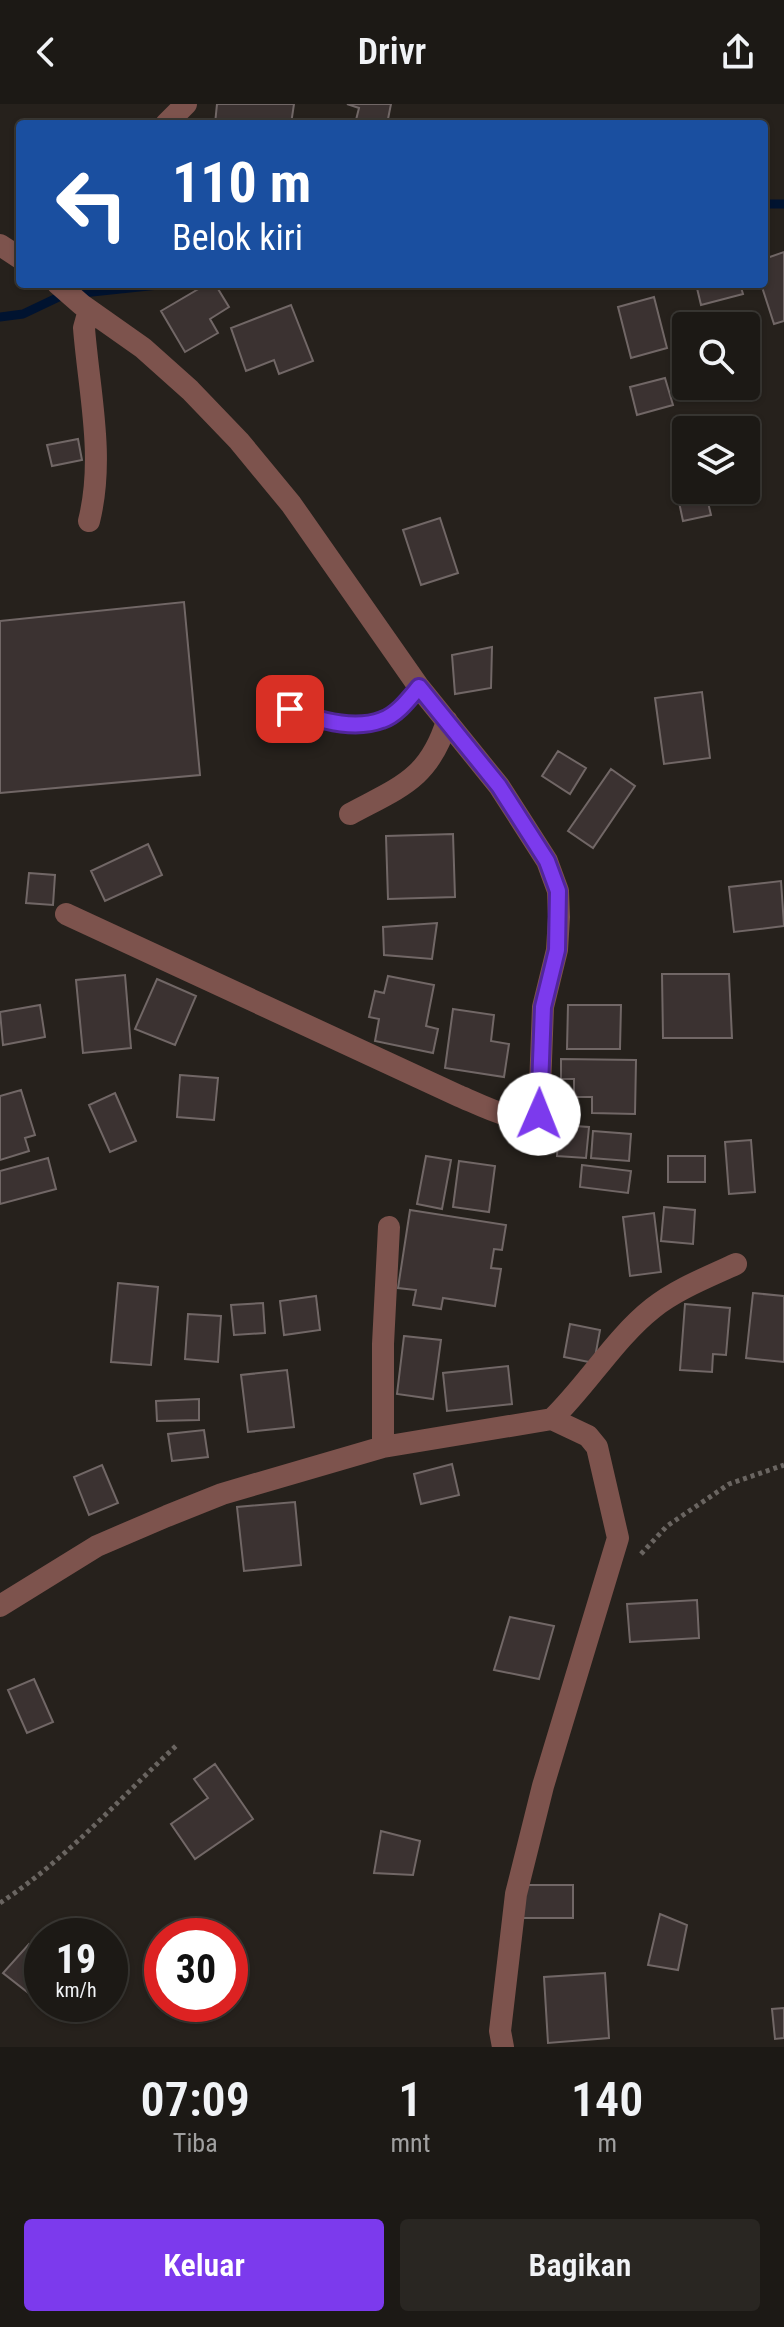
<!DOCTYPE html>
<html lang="id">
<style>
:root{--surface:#1c1915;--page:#292622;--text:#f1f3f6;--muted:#a0a0a0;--line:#3a3834;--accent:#7c3aed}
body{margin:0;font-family:"Roboto Condensed",sans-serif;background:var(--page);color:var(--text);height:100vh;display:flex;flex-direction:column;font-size:30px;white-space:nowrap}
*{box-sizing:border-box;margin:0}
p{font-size:26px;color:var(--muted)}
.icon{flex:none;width:44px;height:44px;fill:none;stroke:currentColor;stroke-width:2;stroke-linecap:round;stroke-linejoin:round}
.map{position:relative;height:1943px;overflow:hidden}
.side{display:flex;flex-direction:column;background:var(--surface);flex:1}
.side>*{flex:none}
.banner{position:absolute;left:16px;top:16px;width:752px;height:168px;border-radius:8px;box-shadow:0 2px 6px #0004,0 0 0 2px var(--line);background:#1a4fa0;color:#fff;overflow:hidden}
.tools{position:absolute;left:672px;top:208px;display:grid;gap:16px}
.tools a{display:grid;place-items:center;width:88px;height:88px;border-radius:8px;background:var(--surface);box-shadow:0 2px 6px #0004,0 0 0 2px var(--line);font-size:40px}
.speed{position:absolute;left:24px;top:1814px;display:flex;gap:16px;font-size:40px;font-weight:700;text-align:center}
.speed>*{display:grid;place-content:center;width:104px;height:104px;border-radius:50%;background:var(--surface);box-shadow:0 2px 6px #0004,0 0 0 2px var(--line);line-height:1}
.speed small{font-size:20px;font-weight:400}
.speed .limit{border:12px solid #d22;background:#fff;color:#111}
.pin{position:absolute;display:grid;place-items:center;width:68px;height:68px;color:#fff;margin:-34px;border-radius:16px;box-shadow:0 4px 12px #0006}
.me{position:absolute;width:88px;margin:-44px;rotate:1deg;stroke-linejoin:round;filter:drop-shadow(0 0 6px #0008)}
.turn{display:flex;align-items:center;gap:28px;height:168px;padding:0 24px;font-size:36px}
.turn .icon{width:104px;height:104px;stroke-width:2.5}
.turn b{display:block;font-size:56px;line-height:68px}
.eta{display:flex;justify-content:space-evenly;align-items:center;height:136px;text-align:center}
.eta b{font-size:48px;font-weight:600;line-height:56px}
.action{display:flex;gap:16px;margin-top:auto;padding:16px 24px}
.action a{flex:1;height:92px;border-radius:8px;background:var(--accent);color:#fff;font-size:32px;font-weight:600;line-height:92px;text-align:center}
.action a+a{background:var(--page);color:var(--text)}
header{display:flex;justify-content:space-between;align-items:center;height:104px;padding:0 24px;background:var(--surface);font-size:36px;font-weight:600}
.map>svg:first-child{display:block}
</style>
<header><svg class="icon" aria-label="back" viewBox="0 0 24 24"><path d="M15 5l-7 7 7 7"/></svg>Drivr<svg class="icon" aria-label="share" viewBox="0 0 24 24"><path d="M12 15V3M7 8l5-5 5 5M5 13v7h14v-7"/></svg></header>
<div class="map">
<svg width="784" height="1943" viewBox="0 0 784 1943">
<rect width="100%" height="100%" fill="#26211c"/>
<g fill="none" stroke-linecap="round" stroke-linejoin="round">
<!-- stream -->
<path stroke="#001330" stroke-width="9" d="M 764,100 L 784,100
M 0,213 L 23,210 L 63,191 L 168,180"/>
</g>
<!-- building -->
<path fill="#3b3231" stroke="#716766" stroke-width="2" d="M 217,0 L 294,0 L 291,20 L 215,20 Z
M 347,0 L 391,0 L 387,20 L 364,20 L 356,16 L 359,4 Z
M 784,148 L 784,217 L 774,220 L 761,180 L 764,180 L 764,155 Z
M 207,180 L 215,180 L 229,203 L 210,215 L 218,229 L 185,248 L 161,207 Z
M 696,180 L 740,180 L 743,190 L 701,201 Z
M 654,193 L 667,244 L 631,254 L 618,203 Z
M 291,201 L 313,257 L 279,270 L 274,256 L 246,267 L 231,224 Z
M 665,274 L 673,301 L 637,311 L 630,283 Z
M 78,335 L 82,356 L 52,362 L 47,341 Z
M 686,382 L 686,386 L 705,386 L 711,411 L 683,417 L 676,384 Z
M 440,414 L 458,469 L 421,481 L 403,426 Z
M 184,498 L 200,671 L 0,689 L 0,517 Z
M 492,543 L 491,584 L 455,590 L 452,551 Z
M 702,588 L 710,654 L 664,660 L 655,594 Z
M 558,647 L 586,664 L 570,690 L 542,672 Z
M 611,665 L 635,682 L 593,744 L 568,727 Z
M 453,730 L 455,793 L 388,795 L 386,732 Z
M 148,740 L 162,771 L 105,797 L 91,767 Z
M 29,769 L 55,771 L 53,801 L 26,799 Z
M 781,777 L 784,822 L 734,828 L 729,783 Z
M 437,819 L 432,855 L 384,851 L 383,823 Z
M 662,870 L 729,870 L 732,934 L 663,934 Z
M 125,871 L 131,944 L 83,949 L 76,876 Z
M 388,872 L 434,881 L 426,922 L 438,925 L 433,949 L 375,937 L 379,915 L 369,913 L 375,887 L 384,889 Z
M 157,875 L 196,892 L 175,941 L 135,925 Z
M 40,901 L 45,933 L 3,941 L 0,908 Z
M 568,901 L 621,901 L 620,945 L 567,945 Z
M 453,905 L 494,911 L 491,937 L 509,940 L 504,973 L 445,964 Z
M 561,955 L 636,956 L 635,1010 L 592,1009 L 592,993 L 574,993 L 574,975 L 561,975 Z
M 180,971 L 218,974 L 214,1016 L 177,1013 Z
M 21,986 L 35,1031 L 25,1034 L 29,1047 L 0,1056 L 0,992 Z
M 115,989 L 136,1037 L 110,1048 L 89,1001 Z
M 559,1021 L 589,1023 L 586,1054 L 557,1052 Z
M 593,1027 L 631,1030 L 629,1057 L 591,1054 Z
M 751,1036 L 755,1088 L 729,1090 L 725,1038 Z
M 426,1052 L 451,1056 L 442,1105 L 417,1100 Z
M 668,1052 L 705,1052 L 705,1078 L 668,1078 Z
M 48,1054 L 56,1085 L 0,1100 L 0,1067 Z
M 459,1057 L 495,1062 L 489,1108 L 453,1103 Z
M 582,1061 L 631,1067 L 628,1089 L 580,1083 Z
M 664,1103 L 695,1106 L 693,1140 L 661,1137 Z
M 410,1106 L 506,1121 L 502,1146 L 494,1145 L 491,1164 L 501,1165 L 495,1202 L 443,1194 L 441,1205 L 413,1201 L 416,1186 L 398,1184 Z
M 654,1109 L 661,1168 L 630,1172 L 623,1113 Z
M 118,1179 L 158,1183 L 151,1261 L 111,1258 Z
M 753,1189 L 784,1192 L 784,1258 L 746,1254 Z
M 316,1192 L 320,1226 L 284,1231 L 280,1197 Z
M 263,1199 L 265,1229 L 234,1231 L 231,1201 Z
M 685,1200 L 730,1204 L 726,1251 L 713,1250 L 712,1268 L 680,1266 Z
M 188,1210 L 221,1212 L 218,1258 L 185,1255 Z
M 570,1220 L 600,1226 L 594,1259 L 564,1253 Z
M 404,1232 L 441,1236 L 433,1295 L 397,1290 Z
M 508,1262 L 512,1300 L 447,1307 L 443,1269 Z
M 287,1266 L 294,1323 L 248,1328 L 241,1271 Z
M 199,1295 L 199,1316 L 157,1317 L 156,1297 Z
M 204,1326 L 208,1353 L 172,1357 L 168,1330 Z
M 452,1360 L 459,1391 L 421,1400 L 414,1370 Z
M 102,1361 L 118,1399 L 89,1411 L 74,1373 Z
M 295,1398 L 301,1461 L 244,1467 L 237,1403 Z
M 697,1496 L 699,1534 L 630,1538 L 627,1500 Z
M 510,1513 L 554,1522 L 539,1575 L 494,1566 Z
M 34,1575 L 53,1618 L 27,1629 L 8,1586 Z
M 215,1660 L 253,1715 L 195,1755 L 171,1720 L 208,1694 L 194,1675 Z
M 381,1727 L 420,1737 L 413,1771 L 374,1769 Z
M 520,1781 L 573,1781 L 573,1814 L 520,1814 Z
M 660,1810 L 687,1821 L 678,1866 L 648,1861 Z
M 29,1840 L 42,1848 L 42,1873 L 31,1891 L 3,1869 Z
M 605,1869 L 609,1934 L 548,1939 L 544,1873 Z
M 784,1904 L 784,1934 L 775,1935 L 772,1905 Z"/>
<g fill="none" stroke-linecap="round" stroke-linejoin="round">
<!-- path -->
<path stroke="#6a6561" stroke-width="5" stroke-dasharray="4 4" stroke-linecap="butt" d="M 641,1450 L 667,1422 L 729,1380 L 784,1361
M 0,1799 C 67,1755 119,1695 178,1640"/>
<!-- service -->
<path stroke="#7d534d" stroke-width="14" d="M 268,597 C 302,610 345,630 382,616 C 397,610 409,595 419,583"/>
<!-- minor -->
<path stroke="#7d534d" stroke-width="22" d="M 166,20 L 186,0
M 0,141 L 20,154
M 58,180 L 82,201 L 143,244 L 190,286 L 239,337 L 291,400 L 419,583 L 499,682 L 547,757 L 558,787 L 559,813 L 557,846 L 543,903 L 539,1010 C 520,1023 479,1000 459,992 L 66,810
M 89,417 C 105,353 89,288 84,224 L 89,206
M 350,710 C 400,683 429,675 447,617
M 552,1315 C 588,1280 615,1234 653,1204 C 677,1185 708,1173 736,1160
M 383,1343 L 383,1240 L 389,1123
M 0,1502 L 97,1442 L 167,1412 L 222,1390 L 383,1343 L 552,1315 L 588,1332 L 597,1343 L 618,1434 L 543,1682 L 516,1790 L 500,1927 L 503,1943"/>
</g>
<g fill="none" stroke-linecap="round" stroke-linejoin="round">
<defs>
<path id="route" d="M 290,605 C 317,616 353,627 382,616 C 397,611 409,595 419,583 L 499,682 L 547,757 L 558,787 L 557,846 L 543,903 L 539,1010"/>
</defs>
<!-- route casing -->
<use href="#route" stroke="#51269a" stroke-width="20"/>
<!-- route -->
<use href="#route" stroke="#7c3aed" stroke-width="14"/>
</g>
</svg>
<div class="tools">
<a><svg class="icon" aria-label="search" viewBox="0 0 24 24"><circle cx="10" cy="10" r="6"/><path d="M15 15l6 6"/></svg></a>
<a><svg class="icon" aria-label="layers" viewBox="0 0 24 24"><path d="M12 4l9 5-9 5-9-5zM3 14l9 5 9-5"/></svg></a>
</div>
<div class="speed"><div>19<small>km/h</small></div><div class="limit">30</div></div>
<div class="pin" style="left:290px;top:605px;background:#d93025"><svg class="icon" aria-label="arrive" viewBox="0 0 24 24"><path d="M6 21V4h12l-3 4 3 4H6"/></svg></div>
<svg class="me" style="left:539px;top:1010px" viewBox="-20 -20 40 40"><circle r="19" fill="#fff"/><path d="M0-13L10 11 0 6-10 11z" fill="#7c3aed"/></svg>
<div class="banner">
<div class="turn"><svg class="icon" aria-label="left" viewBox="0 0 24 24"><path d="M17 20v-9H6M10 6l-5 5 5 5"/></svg><div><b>110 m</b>Belok kiri</div></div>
</div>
</div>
<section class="side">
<div class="eta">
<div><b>07:09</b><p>Tiba</p></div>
<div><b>1</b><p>mnt</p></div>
<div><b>140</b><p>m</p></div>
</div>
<div class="action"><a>Keluar</a><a>Bagikan</a></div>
</section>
